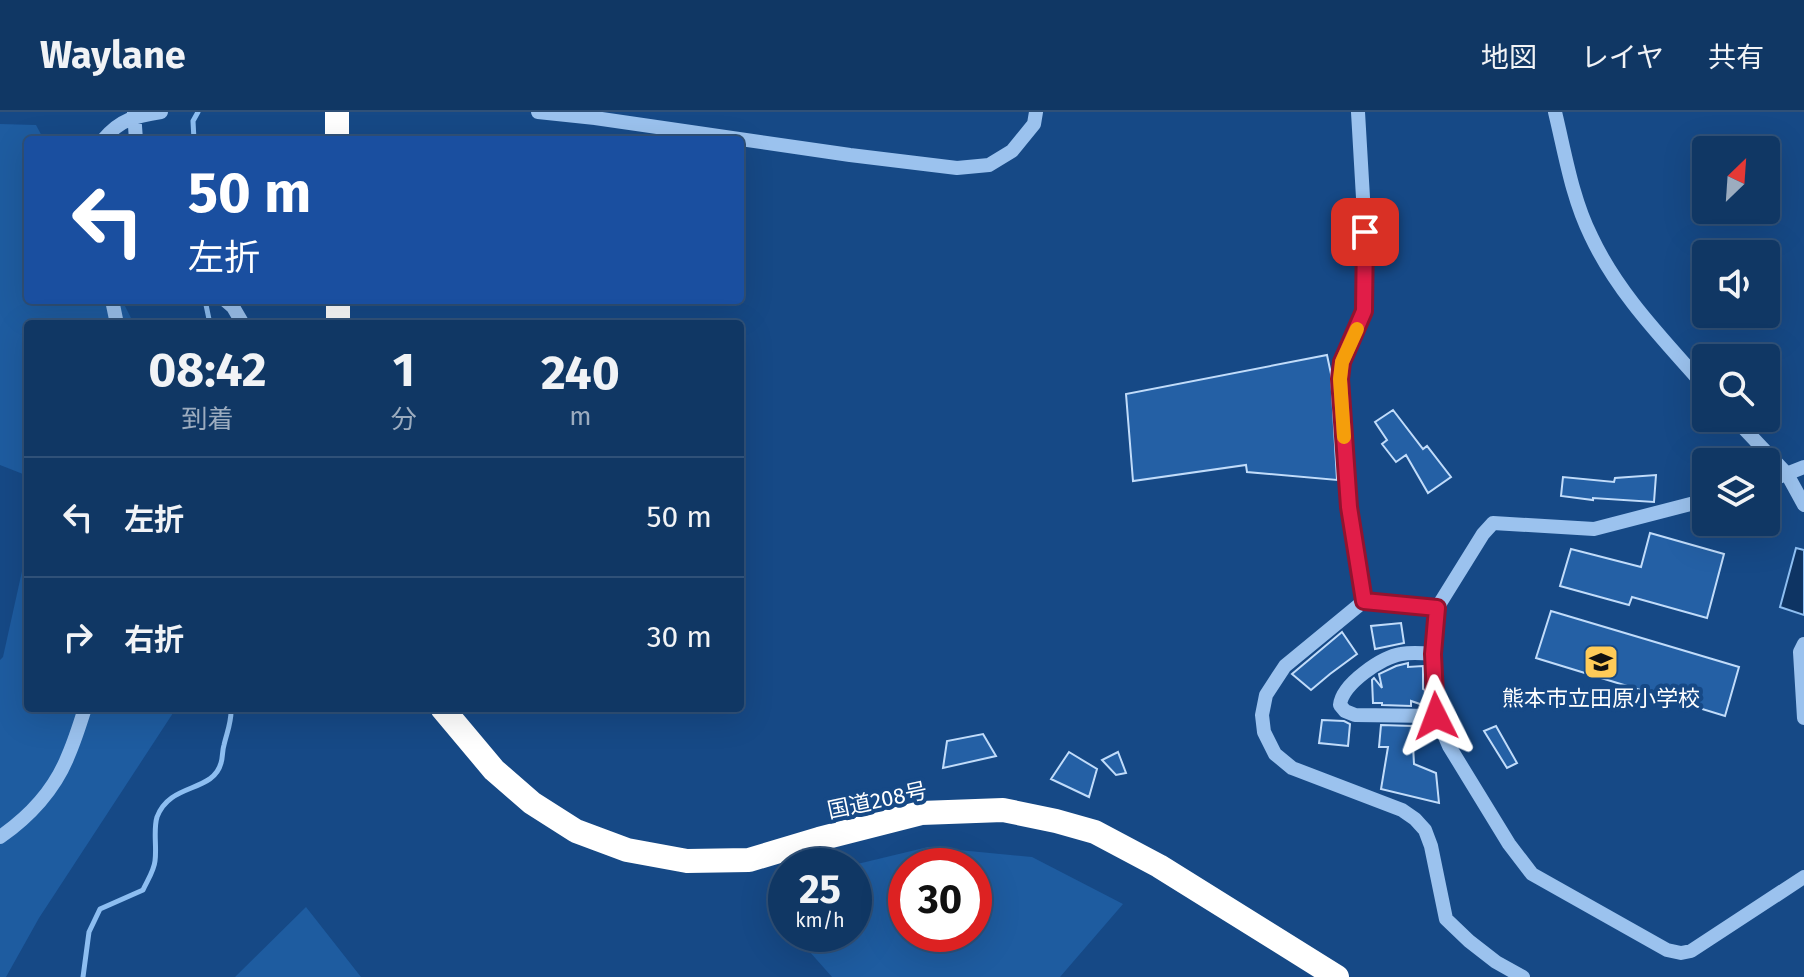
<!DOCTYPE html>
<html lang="ja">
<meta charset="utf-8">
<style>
:root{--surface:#103764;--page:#1e426d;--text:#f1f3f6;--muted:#9cacbf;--line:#305178}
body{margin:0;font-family:"Fira Sans","Noto Sans JP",sans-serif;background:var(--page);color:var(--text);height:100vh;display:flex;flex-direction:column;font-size:30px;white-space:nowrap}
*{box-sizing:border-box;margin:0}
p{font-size:26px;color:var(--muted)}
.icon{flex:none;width:44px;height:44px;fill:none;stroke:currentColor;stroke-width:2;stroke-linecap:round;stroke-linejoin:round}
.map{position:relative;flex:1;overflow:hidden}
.details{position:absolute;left:24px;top:208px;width:720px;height:392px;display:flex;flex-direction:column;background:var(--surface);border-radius:8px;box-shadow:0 8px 32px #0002,0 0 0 2px var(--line)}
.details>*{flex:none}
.hud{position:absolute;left:24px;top:24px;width:720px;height:168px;border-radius:8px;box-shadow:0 8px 32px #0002,0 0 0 2px var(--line);background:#1a4fa0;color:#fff;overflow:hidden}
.needle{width:52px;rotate:25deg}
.buttons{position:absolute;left:1692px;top:24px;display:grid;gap:16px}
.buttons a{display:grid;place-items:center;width:88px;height:88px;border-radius:8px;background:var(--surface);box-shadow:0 8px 32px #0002,0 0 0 2px var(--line);font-size:40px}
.speed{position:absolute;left:768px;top:736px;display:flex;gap:16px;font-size:40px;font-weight:700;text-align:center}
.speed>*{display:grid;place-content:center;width:104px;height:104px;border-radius:50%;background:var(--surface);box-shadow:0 8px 32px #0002,0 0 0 2px var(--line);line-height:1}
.speed small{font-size:20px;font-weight:400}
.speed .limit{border:12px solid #d22;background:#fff;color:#111}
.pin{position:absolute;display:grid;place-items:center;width:68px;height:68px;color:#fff;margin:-34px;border-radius:16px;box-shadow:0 4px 12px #0006}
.me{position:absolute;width:88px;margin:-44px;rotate:357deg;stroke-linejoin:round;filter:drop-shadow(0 0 6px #0008)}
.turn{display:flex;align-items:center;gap:28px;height:168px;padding:0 32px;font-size:36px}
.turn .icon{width:104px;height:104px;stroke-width:2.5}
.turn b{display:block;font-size:56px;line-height:68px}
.eta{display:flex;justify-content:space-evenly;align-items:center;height:136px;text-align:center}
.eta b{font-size:48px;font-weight:700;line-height:56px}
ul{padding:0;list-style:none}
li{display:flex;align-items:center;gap:24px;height:120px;padding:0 32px;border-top:2px solid var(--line)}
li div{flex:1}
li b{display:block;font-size:30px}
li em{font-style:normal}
header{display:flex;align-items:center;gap:48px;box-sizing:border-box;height:112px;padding:0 40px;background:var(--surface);border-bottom:2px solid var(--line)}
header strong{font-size:38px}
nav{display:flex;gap:44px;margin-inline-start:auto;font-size:28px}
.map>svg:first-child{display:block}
</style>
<header>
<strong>Waylane</strong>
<nav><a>地図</a><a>レイヤ</a><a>共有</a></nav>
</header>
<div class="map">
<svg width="1804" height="865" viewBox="0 0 1804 865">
<rect width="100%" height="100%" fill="#164986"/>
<!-- green -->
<path fill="#1e5ca0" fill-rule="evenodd" d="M 0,12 L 36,13 L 44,28 L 28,28 L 28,188 L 122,188 L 134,212 L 28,212 L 28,364 L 0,353 Z
M 28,432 L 28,596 L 175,596 L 175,598 L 39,806 L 6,865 L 0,865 L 0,548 L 3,545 Z
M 928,735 L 1032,745 L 1123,792 L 1060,865 L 832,865 L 794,822 L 854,822 L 854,754 L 849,754 ZM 906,754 L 974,754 L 974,822 L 906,822 Z
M 306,795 L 361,865 L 235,865 Z"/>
<!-- water -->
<path fill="#0e3463" stroke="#8dbef1" stroke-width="2" d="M 1796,436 L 1804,438 L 1804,503 L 1780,495 Z"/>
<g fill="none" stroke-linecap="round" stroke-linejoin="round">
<!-- stream -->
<path stroke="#8dbef1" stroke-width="5" d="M 194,28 L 193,9 L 198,0
M 205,188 L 210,212
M 83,865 L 89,820 L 100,797 L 143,778 C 147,769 154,759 155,749 C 157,735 153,718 157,705 C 170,670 213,681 221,651 C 223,645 222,639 224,633 C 227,620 232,609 231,596"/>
</g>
<!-- building -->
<path fill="#2460a5" stroke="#c1dcfa" stroke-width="2" d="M 1327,243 L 1331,262 L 1337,368 L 1247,360 L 1246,353 L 1133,369 L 1126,282 Z
M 1393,298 L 1423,337 L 1427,334 L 1451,365 L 1428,381 L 1406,343 L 1396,350 L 1382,332 L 1387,328 L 1375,310 Z
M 1656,363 L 1654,390 L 1593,386 L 1593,388 L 1561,384 L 1563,365 L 1614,370 L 1615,366 Z
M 1650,421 L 1724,442 L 1707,506 L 1632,485 L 1629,493 L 1560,474 L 1571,437 L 1641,455 Z
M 1551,499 L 1739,555 L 1725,604 L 1536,546 Z
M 1401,511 L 1404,531 L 1375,537 L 1371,514 Z
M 1342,520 L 1357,542 L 1330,562 L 1311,578 L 1292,562 Z
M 1408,551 L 1408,555 L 1423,554 L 1423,577 L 1425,578 L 1426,594 L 1411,589 L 1411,594 L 1382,593 L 1382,591 L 1373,591 L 1372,568 L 1374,566 L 1382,576 L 1379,562 L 1396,554 Z
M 1322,608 L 1344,609 L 1350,612 L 1348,634 L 1319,631 Z
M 1381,613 L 1412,614 L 1414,652 L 1436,661 L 1439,691 L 1381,677 L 1388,635 L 1379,635 Z
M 1496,614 L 1517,651 L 1507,656 L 1484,619 Z
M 983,622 L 996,644 L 943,656 L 947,629 Z
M 1069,640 L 1097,657 L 1089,685 L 1051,667 Z
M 1118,640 L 1126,661 L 1116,663 L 1102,648 Z"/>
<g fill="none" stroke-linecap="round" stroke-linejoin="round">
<!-- minor -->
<path stroke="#9bc2ee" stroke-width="14" d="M 134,0 L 136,28
M 538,0 L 595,6 L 850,43 L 957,56 L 989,53 L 1012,39 L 1034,12 L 1036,0
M 1358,0 L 1365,120 L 1364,199 L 1342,250 L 1340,267 L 1349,395 L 1364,489
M 1555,0 C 1565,41 1572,86 1591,124 C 1618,182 1664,228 1706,276
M 103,28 C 120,7 136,4 161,0
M 112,188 L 117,212
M 225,188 L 233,195 L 243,212
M 1734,306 L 1787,362 L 1804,393
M 1766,370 L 1804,355
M 1437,496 L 1433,542 L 1436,604 L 1449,634 L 1509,732 L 1532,762 L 1667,838 L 1681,841 L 1691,839 L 1804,765
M 1804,532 L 1800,540 L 1804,606
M 1433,542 C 1423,541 1412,540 1401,542 C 1382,545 1342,572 1340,593 L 1345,599 L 1355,603 L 1436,604
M 0,725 C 29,705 55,677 68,644 C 75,628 80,612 85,596
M 1523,865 L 1496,850 L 1469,829 L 1446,807 L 1431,734 L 1425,718 L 1415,707 L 1402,698 L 1292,656 L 1275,642 L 1264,620 L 1262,603 L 1266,583 L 1285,554 L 1364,489 L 1437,496 L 1483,422 L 1493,411 L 1594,417 L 1706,388"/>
<!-- highway -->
<path stroke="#fff" stroke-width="24" d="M 337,0 L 337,28
M 338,188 L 338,212
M 442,596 L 494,658 L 532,691 L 576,719 L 627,738 L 687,749 L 749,748 L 819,727 L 921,701 L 1003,698 L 1056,709 L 1095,720 L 1159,754 L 1337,865"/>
</g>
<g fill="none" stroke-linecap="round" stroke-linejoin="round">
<defs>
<path id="route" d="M 1365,120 L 1364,199 L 1342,250 L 1340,267 L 1349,395 L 1364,489 L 1437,496 L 1433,542 L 1436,604"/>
</defs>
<!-- route casing -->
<use href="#route" stroke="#92132f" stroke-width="20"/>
<!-- route -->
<use href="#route" stroke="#e11d48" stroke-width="14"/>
<!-- slow -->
<path stroke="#f59e0b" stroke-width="14" d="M 1344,325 L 1340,267 L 1342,250 L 1357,217"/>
</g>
<!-- icons -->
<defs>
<symbol id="school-square" viewBox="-11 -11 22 22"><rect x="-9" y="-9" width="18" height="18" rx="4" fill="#ffcb58" stroke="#164986"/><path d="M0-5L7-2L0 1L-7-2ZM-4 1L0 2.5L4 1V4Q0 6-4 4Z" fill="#111"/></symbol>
</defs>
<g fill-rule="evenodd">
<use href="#school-square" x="1581" y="530" width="40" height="40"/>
</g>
<g text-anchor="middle" stroke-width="8" stroke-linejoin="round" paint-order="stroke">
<!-- poi labels -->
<g font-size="22" fill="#fff" stroke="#164986">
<text x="1601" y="594">熊本市立田原小学校</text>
</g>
<!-- street labels -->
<g font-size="22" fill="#fff" stroke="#164986">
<text transform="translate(877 688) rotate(-12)" y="8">国道208号</text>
</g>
</g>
</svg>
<div class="buttons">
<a><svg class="needle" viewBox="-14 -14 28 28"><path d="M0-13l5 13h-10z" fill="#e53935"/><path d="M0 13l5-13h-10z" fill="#9cacbf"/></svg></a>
<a><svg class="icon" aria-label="sound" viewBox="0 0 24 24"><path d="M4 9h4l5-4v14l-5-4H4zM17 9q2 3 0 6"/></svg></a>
<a><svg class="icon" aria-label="search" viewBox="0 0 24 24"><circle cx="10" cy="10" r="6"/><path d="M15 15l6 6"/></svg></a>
<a><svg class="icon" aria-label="layers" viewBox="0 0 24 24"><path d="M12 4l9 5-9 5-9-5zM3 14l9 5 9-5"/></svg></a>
</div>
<div class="speed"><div>25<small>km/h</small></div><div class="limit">30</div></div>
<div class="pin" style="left:1365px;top:120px;background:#d93025"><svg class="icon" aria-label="arrive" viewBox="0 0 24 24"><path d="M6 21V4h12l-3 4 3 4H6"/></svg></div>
<svg class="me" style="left:1436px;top:604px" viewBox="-20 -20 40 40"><path d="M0-17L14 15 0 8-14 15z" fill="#e11d48" stroke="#fff" stroke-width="4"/></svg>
<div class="hud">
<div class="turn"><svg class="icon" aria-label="left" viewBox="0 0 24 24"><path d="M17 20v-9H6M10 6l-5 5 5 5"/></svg><div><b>50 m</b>左折</div></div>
</div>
<section class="details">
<div class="eta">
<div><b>08:42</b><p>到着</p></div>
<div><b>1</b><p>分</p></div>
<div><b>240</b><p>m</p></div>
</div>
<ul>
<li><svg class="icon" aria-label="left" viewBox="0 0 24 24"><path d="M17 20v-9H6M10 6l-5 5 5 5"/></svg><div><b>左折</b></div><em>50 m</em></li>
<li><svg class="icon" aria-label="right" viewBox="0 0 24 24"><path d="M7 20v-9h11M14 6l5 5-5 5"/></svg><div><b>右折</b></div><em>30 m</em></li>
</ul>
</section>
</div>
